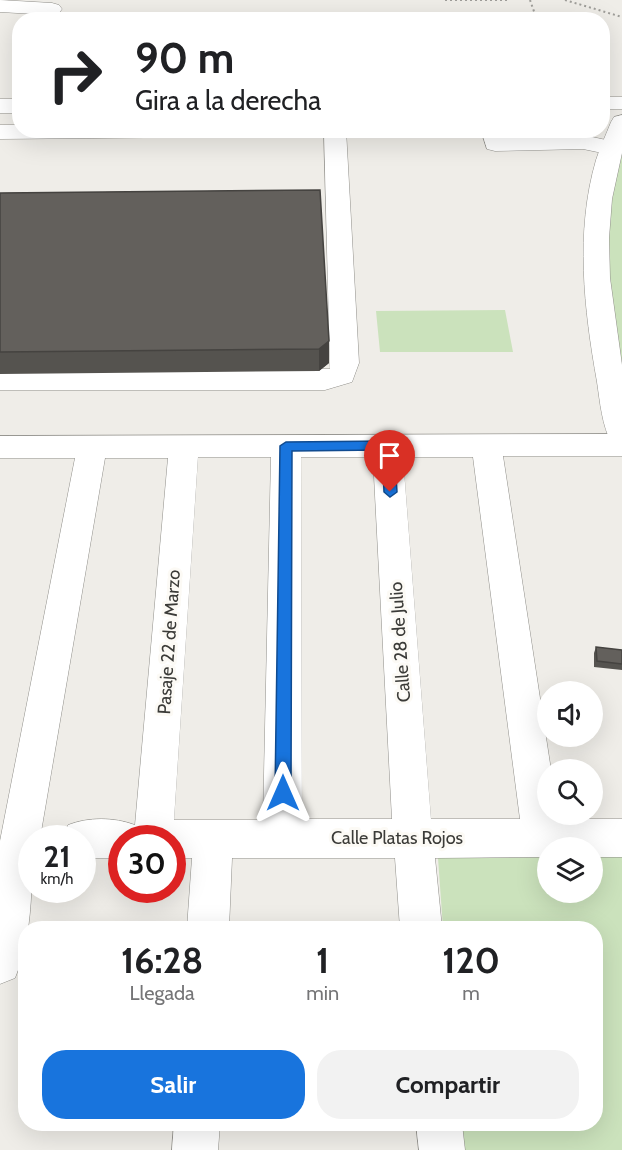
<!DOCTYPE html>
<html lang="es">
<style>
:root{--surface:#fff;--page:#f2f2f2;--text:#202124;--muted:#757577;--accent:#1874dd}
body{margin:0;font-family:Cabin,sans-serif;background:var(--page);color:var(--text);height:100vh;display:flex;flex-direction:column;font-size:22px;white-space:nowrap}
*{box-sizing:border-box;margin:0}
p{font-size:20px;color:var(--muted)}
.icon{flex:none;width:33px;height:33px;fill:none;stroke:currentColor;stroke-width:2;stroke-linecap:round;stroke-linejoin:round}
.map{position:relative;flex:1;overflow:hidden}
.sheet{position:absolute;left:18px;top:921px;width:585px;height:210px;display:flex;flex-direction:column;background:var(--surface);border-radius:24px;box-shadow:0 6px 24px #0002}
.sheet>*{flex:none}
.top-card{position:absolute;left:12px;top:12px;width:598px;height:126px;border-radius:24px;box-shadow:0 6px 24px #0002;background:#fff;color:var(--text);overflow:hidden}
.controls{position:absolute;left:537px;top:681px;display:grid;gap:12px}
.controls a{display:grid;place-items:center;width:66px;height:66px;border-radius:50%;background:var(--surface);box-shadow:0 6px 24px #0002;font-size:30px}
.speed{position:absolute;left:18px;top:825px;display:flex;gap:12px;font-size:30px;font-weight:700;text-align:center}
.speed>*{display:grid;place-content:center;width:78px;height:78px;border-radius:50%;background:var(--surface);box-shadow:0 6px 24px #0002;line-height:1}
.speed small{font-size:15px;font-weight:400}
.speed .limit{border:9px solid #d22;background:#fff;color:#111}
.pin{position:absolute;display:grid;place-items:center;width:51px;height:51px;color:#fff;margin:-62px -26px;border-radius:50% 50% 50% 0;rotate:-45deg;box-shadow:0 0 6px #0007}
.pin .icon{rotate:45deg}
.me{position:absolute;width:66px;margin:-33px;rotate:0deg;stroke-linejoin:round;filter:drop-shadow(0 0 4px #0008)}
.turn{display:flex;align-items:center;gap:21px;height:126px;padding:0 24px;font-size:27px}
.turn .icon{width:78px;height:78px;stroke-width:2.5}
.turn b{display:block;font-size:42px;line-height:51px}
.eta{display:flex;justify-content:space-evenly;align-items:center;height:102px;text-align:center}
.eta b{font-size:36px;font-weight:800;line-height:42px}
.primary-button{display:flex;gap:12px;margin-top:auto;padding:12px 24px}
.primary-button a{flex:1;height:69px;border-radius:24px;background:var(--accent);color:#fff;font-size:24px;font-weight:800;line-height:69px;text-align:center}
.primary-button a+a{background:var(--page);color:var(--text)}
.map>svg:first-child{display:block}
</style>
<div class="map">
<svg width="622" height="1150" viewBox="0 0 622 1150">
<rect width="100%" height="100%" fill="#efede8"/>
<!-- green -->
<path fill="#cbe2bc" d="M 622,154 L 622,374 C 617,342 612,309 608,277 C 604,236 612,194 622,154 Z
M 505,310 L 513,352 L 380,352 L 376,311 Z
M 622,855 L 622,1150 L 457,1150 L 455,1124 L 596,1124 L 596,928 L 443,928 L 438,858 L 547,857 L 548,892 L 592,892 L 593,856 Z"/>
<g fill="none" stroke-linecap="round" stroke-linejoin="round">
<defs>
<path id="minor" d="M 0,0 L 52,3 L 59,5 L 62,9 L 59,13 L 52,15 L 0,12 Z
M 603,97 L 622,97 L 622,109 L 603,109 Z
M 0,99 L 20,99 L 20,113 L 0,113 Z
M 0,125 L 20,125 L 20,130 L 203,130 L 200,135 L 192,137 L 0,139 Z
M 324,130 L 346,130 L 359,363 L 352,382 L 325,390 L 0,390 L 0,370 L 330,369 Z
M 481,130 L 503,130 L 505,137 L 583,135 L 620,143 L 622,150 L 612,155 L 583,149 L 495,151 L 487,149 Z
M 622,434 L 622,456 L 503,456 L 551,770 L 548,770 L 548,814 L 558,814 L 559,819 L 622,819 L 622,857 L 592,857 L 592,848 L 548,848 L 548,857 L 435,858 L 442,928 L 400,928 L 395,858 L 232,858 L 229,928 L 187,928 L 192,858 L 172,858 L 172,838 L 122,838 L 122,858 L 82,858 L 82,838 L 63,838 L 68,825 C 88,817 114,817 135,825 L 168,458 L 105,458 L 40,838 L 32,838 C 32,884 33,935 15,978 L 0,984 L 0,841 L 75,458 L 0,458 L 0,436 ZM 198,457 L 271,457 L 263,820 L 174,820 ZM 301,457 L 373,457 L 392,819 L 302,819 ZM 403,457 L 473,457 L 520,819 L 431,819 Z
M 174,1124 L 220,1124 L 218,1150 L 172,1150 Z
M 416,1124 L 462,1124 L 465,1150 L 419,1150 Z"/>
<path id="major" d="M 622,115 L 622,153 L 612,199 L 609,238 L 610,278 L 622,365 L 622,447 L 612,444 C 602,426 600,402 597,382 C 584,309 575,232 596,160 C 600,147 606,135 611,122 L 614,117 Z"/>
</defs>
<!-- minor casing -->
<use href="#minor" stroke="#908f8a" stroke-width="1"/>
<!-- major casing -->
<use href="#major" stroke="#908f8a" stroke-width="1"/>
<!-- path -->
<path stroke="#9f9e9a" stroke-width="2" stroke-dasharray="2 3" stroke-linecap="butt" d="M 445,0 L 508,0
M 530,0 L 537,20
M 565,0 L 622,17"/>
<!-- minor -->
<use href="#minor" fill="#fff" fill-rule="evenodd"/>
<!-- major -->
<use href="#major" fill="#fff" fill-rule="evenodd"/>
</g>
<!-- wall -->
<path fill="#55534f" d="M 320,190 L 329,363 L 319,371 L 0,374 L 0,193 Z
M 596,647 L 622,650 L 622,670 L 594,667 L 594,653 Z"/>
<!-- shaded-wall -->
<path fill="#454340" d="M 329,341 L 329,363 L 319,371 L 319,349 Z"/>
<!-- building -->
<path fill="#63605c" stroke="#454340" stroke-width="1.5" d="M 320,190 L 329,341 L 319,349 L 0,352 L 0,193 Z
M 596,647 L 622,650 L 622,664 L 597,661 Z"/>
<!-- route -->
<path fill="#1874dd" stroke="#104b90" stroke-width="1.5" d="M 387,441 L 394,446 L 397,492 L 390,497 L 384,492 L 382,450 L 292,451 L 291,793 L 288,798 L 283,800 L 277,798 L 275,793 L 280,446 L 286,442 Z"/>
<g text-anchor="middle" stroke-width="6" stroke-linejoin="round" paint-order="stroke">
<!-- street labels -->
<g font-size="18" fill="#3b3b38" stroke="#fcfaf5">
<text transform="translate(169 642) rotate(-86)" y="6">Pasaje 22 de Marzo</text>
<text transform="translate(400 642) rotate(-94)" y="6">Calle 28 de Julio</text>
<text x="397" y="844">Calle Platas Rojos</text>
</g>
</g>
</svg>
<div class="controls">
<a><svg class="icon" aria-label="sound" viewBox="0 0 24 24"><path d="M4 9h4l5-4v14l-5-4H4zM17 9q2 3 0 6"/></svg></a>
<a><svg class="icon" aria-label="search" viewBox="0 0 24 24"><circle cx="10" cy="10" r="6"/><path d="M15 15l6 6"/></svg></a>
<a><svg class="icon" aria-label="layers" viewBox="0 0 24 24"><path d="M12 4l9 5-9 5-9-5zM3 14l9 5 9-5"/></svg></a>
</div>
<div class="speed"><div>21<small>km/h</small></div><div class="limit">30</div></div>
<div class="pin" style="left:390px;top:492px;background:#d93025"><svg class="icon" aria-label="arrive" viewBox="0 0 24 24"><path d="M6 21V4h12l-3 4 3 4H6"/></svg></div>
<svg class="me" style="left:283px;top:793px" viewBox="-20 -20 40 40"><path d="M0-17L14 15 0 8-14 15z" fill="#1874dd" stroke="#fff" stroke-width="4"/></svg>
<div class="top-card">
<div class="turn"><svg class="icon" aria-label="right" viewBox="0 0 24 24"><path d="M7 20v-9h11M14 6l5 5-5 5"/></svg><div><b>90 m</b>Gira a la derecha</div></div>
</div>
<section class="sheet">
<div class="eta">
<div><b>16:28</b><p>Llegada</p></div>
<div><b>1</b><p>min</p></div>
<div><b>120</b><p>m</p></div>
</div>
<div class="primary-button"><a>Salir</a><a>Compartir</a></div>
</section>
</div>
